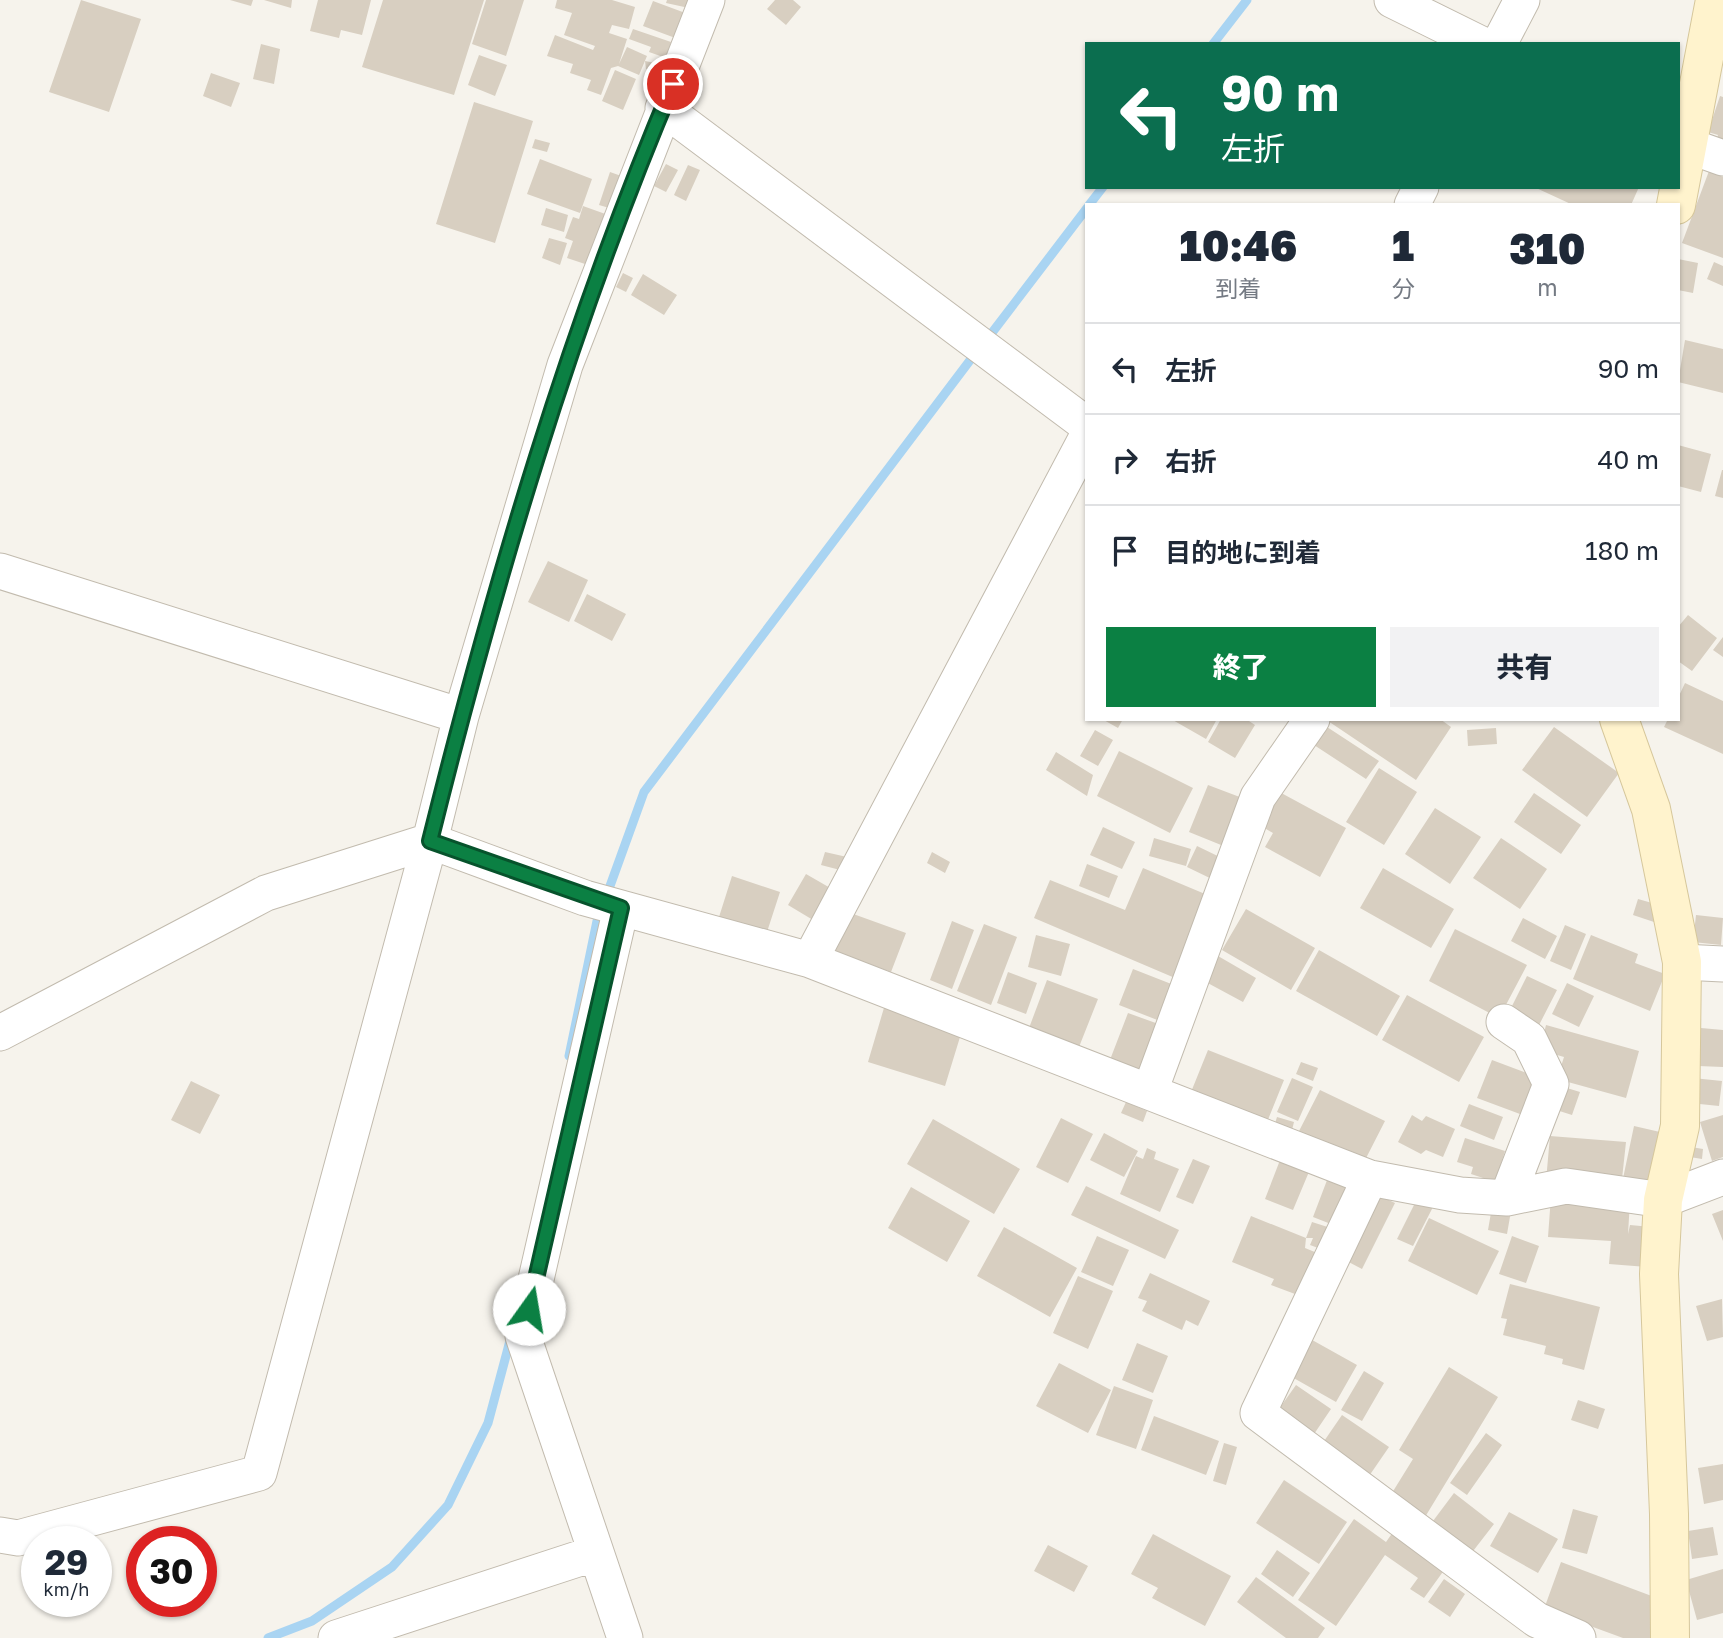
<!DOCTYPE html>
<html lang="ja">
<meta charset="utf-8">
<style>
:root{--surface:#fff;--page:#f2f2f3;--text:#1f2937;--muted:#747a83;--line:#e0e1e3;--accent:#0b8043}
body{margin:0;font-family:"Golos Text","Noto Sans JP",sans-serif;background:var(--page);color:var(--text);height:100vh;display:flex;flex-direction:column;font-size:26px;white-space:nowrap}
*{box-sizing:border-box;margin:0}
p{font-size:23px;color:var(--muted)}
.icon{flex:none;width:38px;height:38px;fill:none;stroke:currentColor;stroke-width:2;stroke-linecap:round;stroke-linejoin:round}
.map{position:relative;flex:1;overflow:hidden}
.panel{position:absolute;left:1085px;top:203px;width:595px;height:518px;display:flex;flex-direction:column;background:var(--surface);border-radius:0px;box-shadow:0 2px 5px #0004}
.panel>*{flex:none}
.guide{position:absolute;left:1085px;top:42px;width:595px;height:147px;border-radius:0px;box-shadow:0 2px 5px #0004;background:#0b6e4f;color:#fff;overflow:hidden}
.speed{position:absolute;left:21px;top:1526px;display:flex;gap:14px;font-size:35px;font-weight:700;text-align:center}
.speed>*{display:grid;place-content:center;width:91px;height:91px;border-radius:50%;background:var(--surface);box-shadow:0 2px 5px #0004;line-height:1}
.speed small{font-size:18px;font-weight:400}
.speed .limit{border:10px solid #d22;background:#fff;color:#111}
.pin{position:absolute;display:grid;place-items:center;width:60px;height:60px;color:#fff;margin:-30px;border:4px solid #fff;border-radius:50%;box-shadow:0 2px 7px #0007}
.me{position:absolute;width:77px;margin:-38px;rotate:13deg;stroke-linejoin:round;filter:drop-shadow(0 0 5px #0008)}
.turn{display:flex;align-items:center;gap:24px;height:147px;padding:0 21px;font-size:32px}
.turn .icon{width:91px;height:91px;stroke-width:2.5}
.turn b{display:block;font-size:49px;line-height:60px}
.eta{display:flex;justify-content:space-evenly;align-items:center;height:119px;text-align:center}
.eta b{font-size:42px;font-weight:800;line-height:49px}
.primary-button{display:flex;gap:14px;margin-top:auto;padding:14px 21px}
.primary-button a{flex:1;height:80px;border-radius:0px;background:var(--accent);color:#fff;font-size:28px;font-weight:800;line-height:80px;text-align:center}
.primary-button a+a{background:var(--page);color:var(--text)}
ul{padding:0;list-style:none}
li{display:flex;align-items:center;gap:21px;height:91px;padding:0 21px;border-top:2px solid var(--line)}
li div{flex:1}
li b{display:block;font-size:26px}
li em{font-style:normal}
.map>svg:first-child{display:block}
</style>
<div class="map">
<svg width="1723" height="1638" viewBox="0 0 1723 1638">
<rect width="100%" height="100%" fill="#f6f3ec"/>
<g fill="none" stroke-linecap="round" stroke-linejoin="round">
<!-- stream -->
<path stroke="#a9d4f2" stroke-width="9" d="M 1213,44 L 1247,0
M 1089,205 L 1103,187
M 991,334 L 1087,208
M 610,886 L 644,792 L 971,359
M 569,1056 L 597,921
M 268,1638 L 312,1621 L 392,1567 L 448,1505 L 488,1423 L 511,1337"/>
</g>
<!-- building -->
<path fill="#d8cfc1" d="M 81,0 L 141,19 L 109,112 L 49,92 Z
M 230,0 L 253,0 L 251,6 Z
M 264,0 L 292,0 L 291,8 Z
M 318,0 L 371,0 L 362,35 L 341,30 L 339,38 L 310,31 Z
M 383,0 L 484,0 L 454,95 L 362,67 Z
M 486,0 L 524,0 L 506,56 L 472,44 Z
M 557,0 L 612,0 L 635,7 L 629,29 L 612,25 L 609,33 L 627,39 L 619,64 L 627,47 L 647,56 L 639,75 L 618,66 L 611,68 L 601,95 L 587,90 L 591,80 L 570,73 L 573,64 L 547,56 L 555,35 L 593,50 L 595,46 L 564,35 L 572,13 L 555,8 Z
M 667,0 L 692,0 L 689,8 L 666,3 Z
M 775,0 L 793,0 L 801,7 L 786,25 L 767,9 Z
M 653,1 L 688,14 L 678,39 L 643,26 Z
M 633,29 L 671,42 L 666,58 L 649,52 L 651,47 L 629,39 Z
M 261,44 L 280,49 L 274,84 L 253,79 Z
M 479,55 L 507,65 L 495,96 L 468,85 Z
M 645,61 L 660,64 L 659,72 L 646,69 Z
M 615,70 L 636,79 L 623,110 L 602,101 Z
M 211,73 L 240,83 L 231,107 L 203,96 Z
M 1720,96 L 1723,97 L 1723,144 L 1716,141 L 1718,135 L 1708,132 Z
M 474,102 L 533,121 L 495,243 L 436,224 Z
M 535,139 L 550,143 L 547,152 L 532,148 Z
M 540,159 L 592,179 L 580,213 L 527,194 Z
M 666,164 L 678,170 L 666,192 L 654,186 Z
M 688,165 L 700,170 L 686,201 L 674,195 Z
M 1709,171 L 1723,177 L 1723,258 L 1682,243 Z
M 610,172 L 627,178 L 616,210 L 599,205 Z
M 1534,187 L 1639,187 L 1631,205 L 1573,205 Z
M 583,206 L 611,216 L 594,267 L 567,258 L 573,241 L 565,238 L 573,217 L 579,219 Z
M 546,208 L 568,215 L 564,232 L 541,225 Z
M 549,238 L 567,243 L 560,265 L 542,258 Z
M 1678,259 L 1698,263 L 1693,293 L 1678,290 Z
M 1714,262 L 1723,266 L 1723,286 L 1707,279 Z
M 623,273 L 633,278 L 626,292 L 616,287 Z
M 643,274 L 677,295 L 664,315 L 631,295 Z
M 1685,340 L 1723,349 L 1723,393 L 1678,382 Z
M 1678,445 L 1711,454 L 1701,492 L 1678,486 Z
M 1722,470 L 1723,470 L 1723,498 L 1715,496 Z
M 548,561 L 588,580 L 569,622 L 528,602 Z
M 587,594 L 626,614 L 612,641 L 574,621 Z
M 1688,615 L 1717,638 L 1692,671 L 1678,661 L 1678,627 Z
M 1723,637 L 1723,657 L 1713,650 Z
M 1685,683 L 1723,701 L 1723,754 L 1664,727 L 1668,719 L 1678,719 L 1678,698 Z
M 1102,719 L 1123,719 L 1118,728 Z
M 1171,719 L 1217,719 L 1206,739 Z
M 1221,719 L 1246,719 L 1255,725 L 1235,758 L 1208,742 Z
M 1329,719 L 1440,719 L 1451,727 L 1416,780 L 1328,721 Z
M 1327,727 L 1379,761 L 1366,779 L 1314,745 Z
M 1554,727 L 1619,773 L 1587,817 L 1522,770 Z
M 1496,728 L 1497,744 L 1468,746 L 1467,730 Z
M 1095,730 L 1113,740 L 1098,766 L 1080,756 Z
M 1119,751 L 1193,788 L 1170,833 L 1097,796 Z
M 1056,752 L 1093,775 L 1087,796 L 1046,770 Z
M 1379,768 L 1417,792 L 1384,845 L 1346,822 Z
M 1208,785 L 1245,799 L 1226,847 L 1189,832 Z
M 1272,788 L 1346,828 L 1320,877 L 1265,847 L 1273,833 L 1261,826 Z
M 1534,793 L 1581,825 L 1561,854 L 1514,822 Z
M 1435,808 L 1481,837 L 1450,884 L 1405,854 Z
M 1103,827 L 1135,842 L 1122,869 L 1090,855 Z
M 1154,838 L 1191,849 L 1186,866 L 1149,856 Z
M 1501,838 L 1547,869 L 1520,909 L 1473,878 Z
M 1197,846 L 1228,861 L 1218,882 L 1187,867 Z
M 825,852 L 847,857 L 844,871 L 821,865 Z
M 932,852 L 950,862 L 945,873 L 927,863 Z
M 1087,864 L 1118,876 L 1109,898 L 1079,886 Z
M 1143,868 L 1217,899 L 1182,981 L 1034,918 L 1050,880 L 1125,910 Z
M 1383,868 L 1454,909 L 1431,948 L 1360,908 Z
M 806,874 L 832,889 L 813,920 L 788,905 Z
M 732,876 L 780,892 L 767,932 L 719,917 Z
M 1638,899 L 1659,905 L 1654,922 L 1633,915 Z
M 1246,909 L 1315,948 L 1291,990 L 1222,950 Z
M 845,911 L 906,933 L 891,972 L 831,950 Z
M 1696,915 L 1723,918 L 1721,945 L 1693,942 Z
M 1523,918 L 1557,936 L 1545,959 L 1511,941 Z
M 952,921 L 974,930 L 952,989 L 930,980 Z
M 984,924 L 1017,937 L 991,1005 L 957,991 Z
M 1565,925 L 1586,934 L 1571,970 L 1550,961 Z
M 1455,929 L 1527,965 L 1499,1018 L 1429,981 Z
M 1036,935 L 1070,944 L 1061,976 L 1028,967 Z
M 1591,935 L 1638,954 L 1635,963 L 1665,974 L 1650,1011 L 1573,979 Z
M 1319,950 L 1400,996 L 1377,1036 L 1296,991 Z
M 1218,956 L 1256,978 L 1243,1002 L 1204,981 Z
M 1133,969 L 1179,987 L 1165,1023 L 1119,1005 Z
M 1008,972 L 1037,983 L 1026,1014 L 997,1003 Z
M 1527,976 L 1557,990 L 1537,1029 L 1508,1014 Z
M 1047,980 L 1098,999 L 1079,1047 L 1029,1028 Z
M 1567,983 L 1594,996 L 1579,1027 L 1552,1014 Z
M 1407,995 L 1484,1037 L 1459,1082 L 1382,1040 Z
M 886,1001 L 964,1024 L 945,1086 L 868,1062 Z
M 1128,1013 L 1164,1026 L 1144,1078 L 1108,1065 Z
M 1546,1025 L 1639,1051 L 1626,1098 L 1557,1079 L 1564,1057 L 1540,1050 Z
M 1701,1028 L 1723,1030 L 1723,1067 L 1698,1066 Z
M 1208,1050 L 1284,1080 L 1265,1127 L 1189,1097 Z
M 1492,1060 L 1543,1079 L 1528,1117 L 1477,1098 Z
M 1301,1062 L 1318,1068 L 1313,1081 L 1296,1074 Z
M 1292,1078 L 1313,1087 L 1298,1121 L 1277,1112 Z
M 1693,1078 L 1722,1081 L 1719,1106 L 1690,1103 Z
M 191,1081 L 220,1095 L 200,1134 L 171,1120 Z
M 1557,1085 L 1580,1092 L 1572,1115 L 1550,1108 Z
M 1320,1090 L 1385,1121 L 1362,1166 L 1297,1135 Z
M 1126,1102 L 1147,1111 L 1143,1122 L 1121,1113 Z
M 1469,1104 L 1503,1117 L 1494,1140 L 1460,1126 Z
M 1412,1115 L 1422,1121 L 1426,1116 L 1455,1129 L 1443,1157 L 1426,1150 L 1421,1154 L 1398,1142 Z
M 1723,1115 L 1723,1157 L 1712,1161 L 1700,1122 Z
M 1277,1117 L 1294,1122 L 1290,1138 L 1272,1133 Z
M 1061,1118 L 1093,1134 L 1068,1183 L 1036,1167 Z
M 933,1119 L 1020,1169 L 994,1214 L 907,1164 Z
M 1634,1126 L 1660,1132 L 1647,1193 L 1546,1181 L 1550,1136 L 1626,1142 L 1621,1188 Z
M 1104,1133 L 1138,1151 L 1124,1177 L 1090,1160 Z
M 1465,1138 L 1505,1151 L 1495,1182 L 1471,1174 L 1473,1167 L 1457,1162 Z
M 1691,1147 L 1703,1149 L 1702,1159 L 1690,1157 Z
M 1147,1148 L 1156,1152 L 1154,1159 L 1179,1169 L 1160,1212 L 1120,1194 L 1136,1156 L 1143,1159 Z
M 1282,1155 L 1311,1167 L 1293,1210 L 1265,1199 Z
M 1193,1159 L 1210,1166 L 1193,1204 L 1176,1197 Z
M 1329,1175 L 1357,1186 L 1341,1228 L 1313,1217 Z
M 1086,1186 L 1179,1230 L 1165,1259 L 1071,1215 Z
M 911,1187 L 970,1221 L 947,1262 L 888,1228 Z
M 1372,1192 L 1395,1203 L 1362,1269 L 1339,1257 Z
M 1551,1196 L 1630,1201 L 1628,1234 L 1630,1225 L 1651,1227 L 1647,1267 L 1609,1264 L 1611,1241 L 1548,1237 Z
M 1417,1199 L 1433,1207 L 1413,1246 L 1397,1239 Z
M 1492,1207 L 1511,1211 L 1507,1234 L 1488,1230 Z
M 1723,1210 L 1723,1241 L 1712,1214 Z
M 1251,1216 L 1306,1238 L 1312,1222 L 1337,1230 L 1329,1252 L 1310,1245 L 1313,1238 L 1306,1238 L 1305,1248 L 1322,1255 L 1295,1294 L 1271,1285 L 1274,1279 L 1232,1262 Z
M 1429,1218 L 1499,1251 L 1477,1295 L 1408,1261 Z
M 1004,1227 L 1077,1268 L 1050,1317 L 977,1276 Z
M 1097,1236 L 1129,1250 L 1113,1286 L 1081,1272 Z
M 1512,1236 L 1539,1246 L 1526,1283 L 1499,1274 Z
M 1150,1273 L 1210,1301 L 1198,1326 L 1186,1320 L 1182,1330 L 1142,1311 L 1147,1301 L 1138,1298 Z
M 1078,1276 L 1113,1291 L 1088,1349 L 1053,1333 Z
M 1510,1284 L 1600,1307 L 1584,1370 L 1562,1364 L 1563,1359 L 1544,1354 L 1546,1346 L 1503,1335 L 1507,1319 L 1501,1318 Z
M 1722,1299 L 1723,1337 L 1707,1341 L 1696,1306 Z
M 1305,1336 L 1357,1365 L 1336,1402 L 1283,1372 Z
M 1137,1343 L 1168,1356 L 1153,1393 L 1122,1380 Z
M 1059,1363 L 1111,1390 L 1088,1433 L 1036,1406 Z
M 1449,1367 L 1498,1397 L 1422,1522 L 1387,1501 L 1413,1459 L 1399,1450 Z
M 1364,1371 L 1384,1383 L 1362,1421 L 1341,1410 Z
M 1296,1385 L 1331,1409 L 1310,1440 L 1274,1416 Z
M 1114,1386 L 1153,1400 L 1136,1449 L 1096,1435 Z
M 1578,1400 L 1605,1409 L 1598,1429 L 1571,1420 Z
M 1342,1415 L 1389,1447 L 1367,1479 L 1320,1447 Z
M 1154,1416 L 1219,1441 L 1206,1475 L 1141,1450 Z
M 1486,1433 L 1502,1445 L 1467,1495 L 1450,1483 Z
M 1224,1443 L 1237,1447 L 1226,1485 L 1213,1481 Z
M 1723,1464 L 1723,1500 L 1704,1504 L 1698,1468 Z
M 1284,1480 L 1347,1522 L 1319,1564 L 1256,1523 Z
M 1454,1493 L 1494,1524 L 1470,1555 L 1430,1525 Z
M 1573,1509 L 1598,1516 L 1587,1554 L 1562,1548 Z
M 1509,1512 L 1558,1539 L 1538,1573 L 1490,1546 Z
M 1354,1519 L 1386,1542 L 1398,1525 L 1450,1562 L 1424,1598 L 1410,1589 L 1418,1578 L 1385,1555 L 1336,1626 L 1298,1600 Z
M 1713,1527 L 1718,1555 L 1692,1559 L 1688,1531 Z
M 1153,1534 L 1231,1576 L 1205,1626 L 1152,1598 L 1158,1588 L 1131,1574 Z
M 1048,1545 L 1088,1566 L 1074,1592 L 1034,1571 Z
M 1277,1550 L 1310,1573 L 1293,1597 L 1261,1574 Z
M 1561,1562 L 1657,1598 L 1653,1638 L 1623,1638 L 1544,1609 Z
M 1723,1569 L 1723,1613 L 1697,1620 L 1686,1580 Z
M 1256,1577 L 1325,1628 L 1318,1638 L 1286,1638 L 1237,1602 Z
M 1444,1579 L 1465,1594 L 1450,1617 L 1428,1602 Z"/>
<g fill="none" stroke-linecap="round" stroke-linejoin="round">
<defs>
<path id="street" d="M 1392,0 L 1481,44
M 1499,44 L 1522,0
M 663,108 L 1087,425
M 1678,142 L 1723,158
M 1412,205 L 1421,187
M 0,571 L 461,716
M 621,908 L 523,1336 L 625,1638
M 810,960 L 1087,437
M 1682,962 L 1723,964
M 1504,1022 L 1529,1039 L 1551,1084 L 1507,1198
M 0,1033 L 266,893 L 430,841 L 585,898 L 810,960 L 1370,1178 L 1460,1195 L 1507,1198 L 1566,1186 L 1663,1200 L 1723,1177
M 1150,1091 L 1258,797 L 1312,719
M 1370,1178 L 1258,1413 L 1537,1620 L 1578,1638
M 0,1535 L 18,1538 L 259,1473 L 430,841 L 461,716 L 565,365 L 707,0
M 336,1638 L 596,1553"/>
<path id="secondary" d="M 1676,205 L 1715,0
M 1619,719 L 1651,809 L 1682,962 L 1680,1126 L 1663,1200 L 1659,1274 L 1669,1514 L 1670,1638"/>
</defs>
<!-- street casing -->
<use href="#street" stroke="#c2bbae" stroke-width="37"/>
<!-- secondary casing -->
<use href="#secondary" stroke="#d6c79b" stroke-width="40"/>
<!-- street -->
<use href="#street" stroke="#fff" stroke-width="35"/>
<!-- secondary -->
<use href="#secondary" stroke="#fff3cd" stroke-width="38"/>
</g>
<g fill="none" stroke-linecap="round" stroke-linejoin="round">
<defs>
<path id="route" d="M 529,1309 L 621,908 L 430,841 C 494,584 570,327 673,84"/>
</defs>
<!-- route casing -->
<use href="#route" stroke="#07532c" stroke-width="18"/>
<!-- route -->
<use href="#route" stroke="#0b8043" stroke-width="12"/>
</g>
</svg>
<div class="speed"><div>29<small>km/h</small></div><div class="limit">30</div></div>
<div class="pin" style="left:673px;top:84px;background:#d93025"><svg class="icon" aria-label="arrive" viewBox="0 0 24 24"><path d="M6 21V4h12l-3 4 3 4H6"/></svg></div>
<svg class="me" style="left:529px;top:1309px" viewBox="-20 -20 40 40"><circle r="19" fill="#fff"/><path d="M0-13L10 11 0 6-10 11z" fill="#0b8043"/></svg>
<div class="guide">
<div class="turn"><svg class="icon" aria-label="left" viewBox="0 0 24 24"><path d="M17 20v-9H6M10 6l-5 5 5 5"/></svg><div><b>90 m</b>左折</div></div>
</div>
<section class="panel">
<div class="eta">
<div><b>10:46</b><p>到着</p></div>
<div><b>1</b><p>分</p></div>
<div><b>310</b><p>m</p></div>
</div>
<ul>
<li><svg class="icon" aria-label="left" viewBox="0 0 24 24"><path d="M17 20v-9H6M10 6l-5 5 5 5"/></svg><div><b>左折</b></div><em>90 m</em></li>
<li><svg class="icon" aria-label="right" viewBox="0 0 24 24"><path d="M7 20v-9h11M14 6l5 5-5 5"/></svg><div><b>右折</b></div><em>40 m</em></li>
<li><svg class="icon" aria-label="arrive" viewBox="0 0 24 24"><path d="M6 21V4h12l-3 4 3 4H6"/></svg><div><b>目的地に到着</b></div><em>180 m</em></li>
</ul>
<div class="primary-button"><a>終了</a><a>共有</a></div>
</section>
</div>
